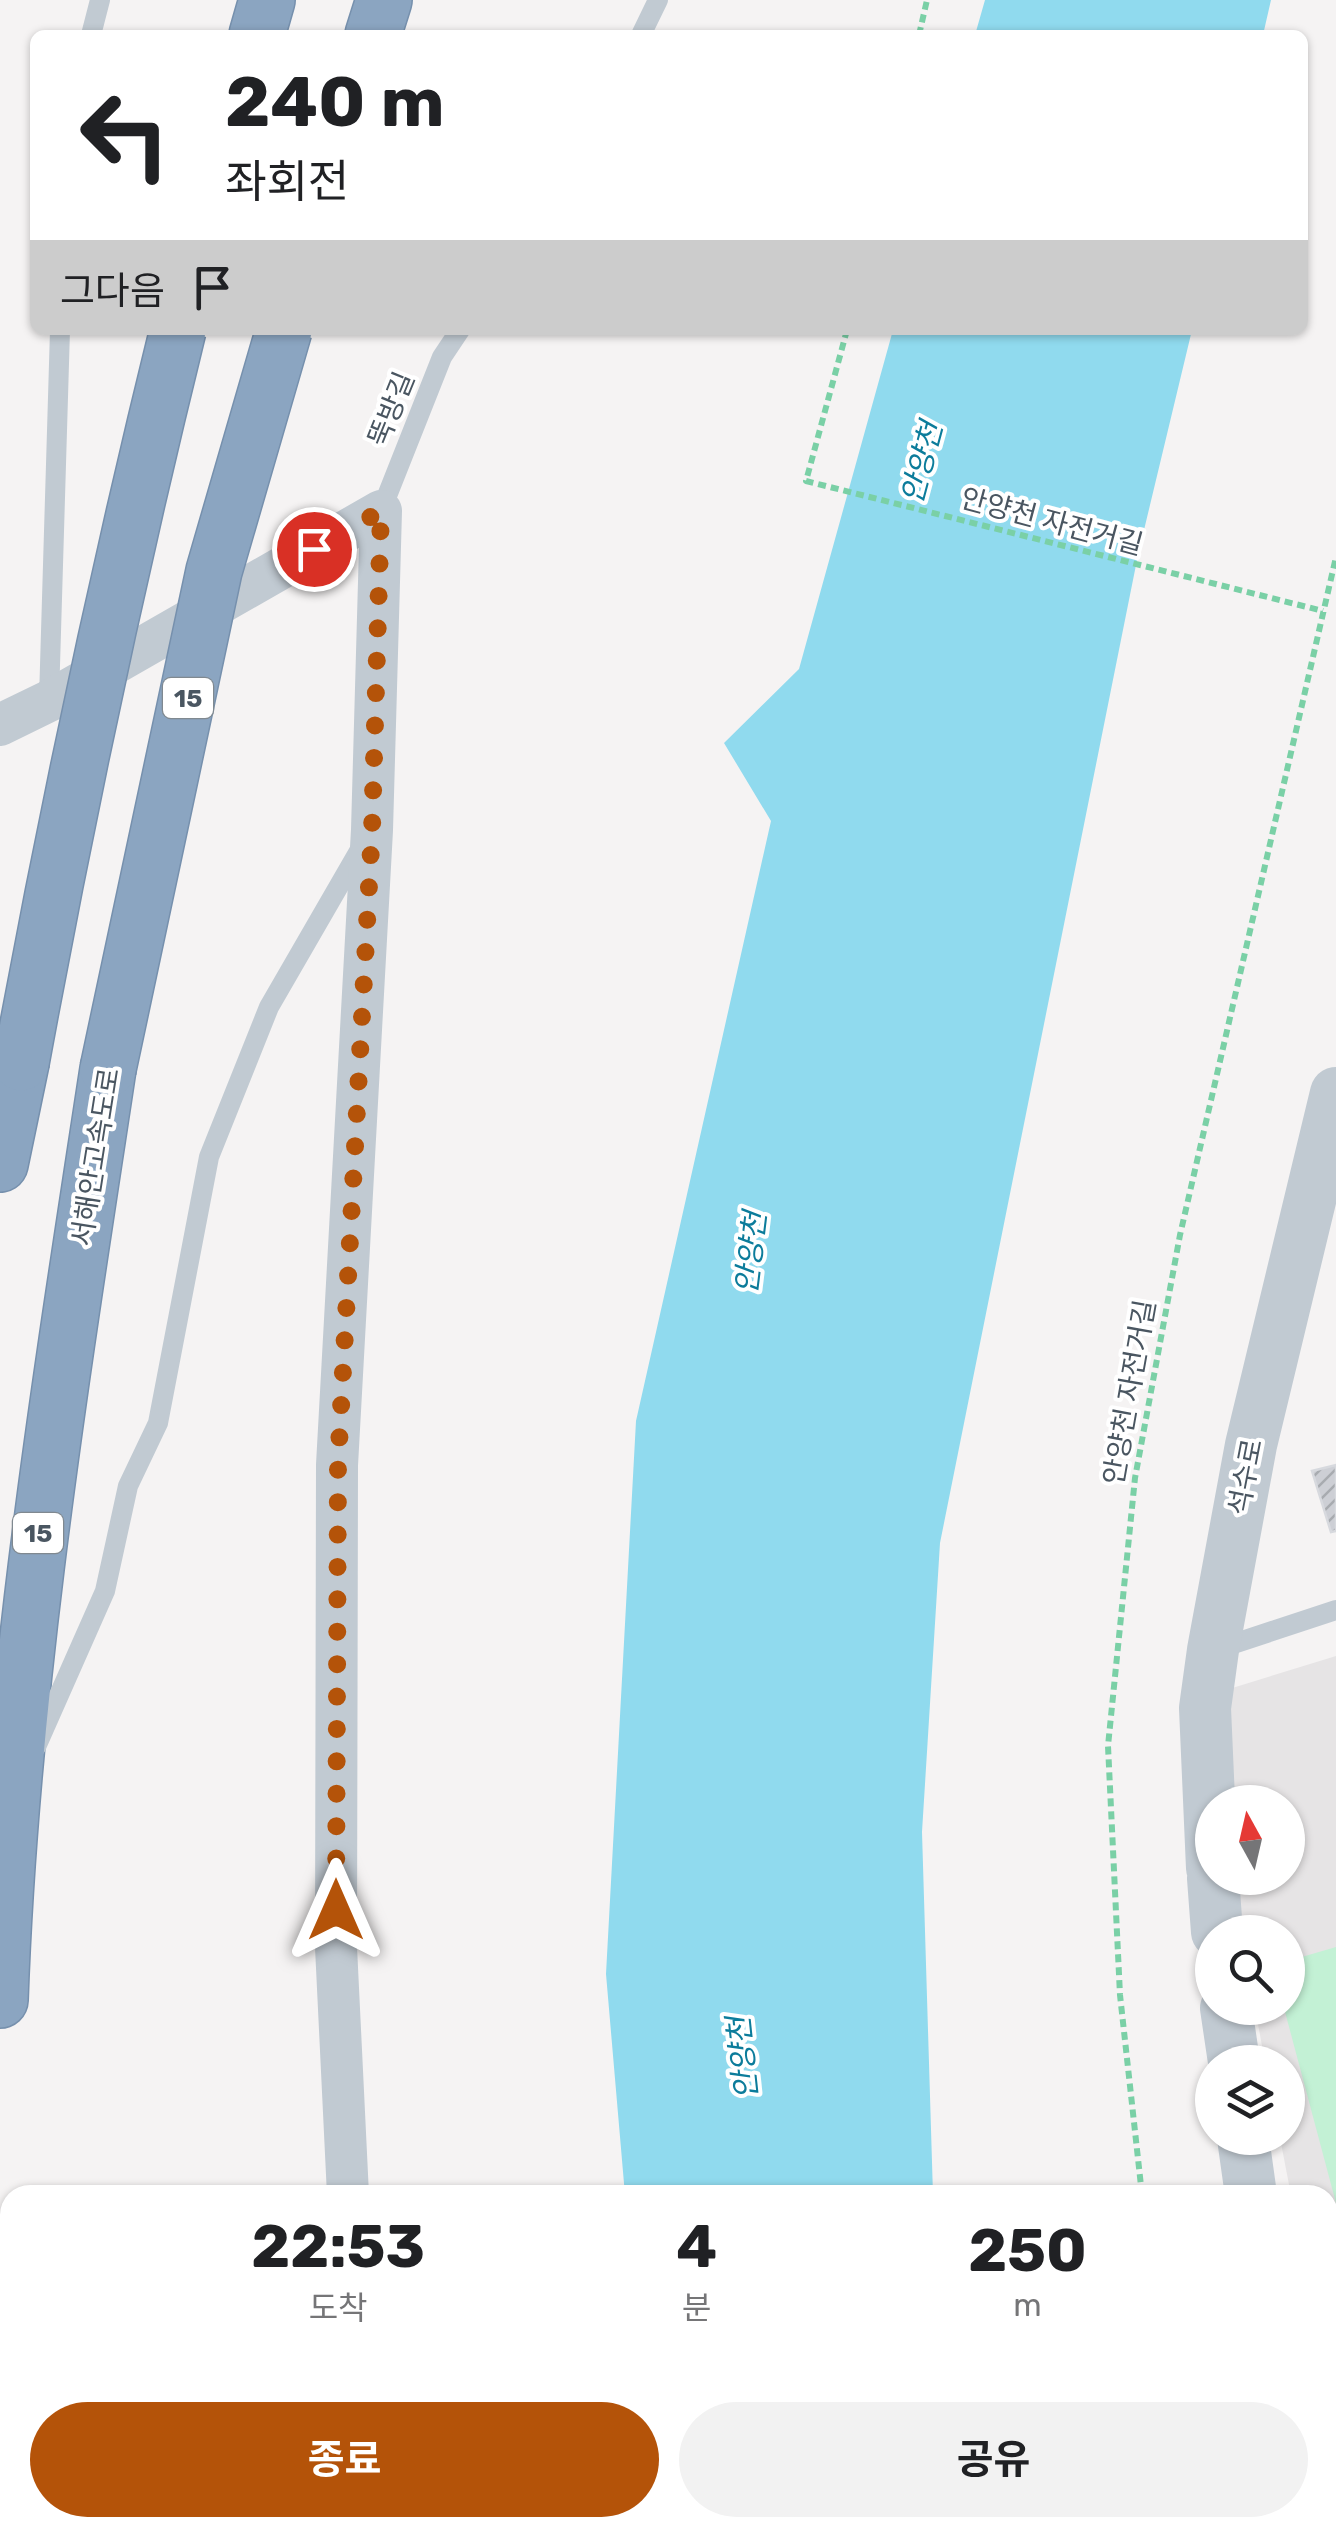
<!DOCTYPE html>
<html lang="ko">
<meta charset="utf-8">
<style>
:root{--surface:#fff;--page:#f2f2f2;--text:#202124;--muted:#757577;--accent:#b45309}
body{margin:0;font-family:Rubik,"Noto Sans KR",sans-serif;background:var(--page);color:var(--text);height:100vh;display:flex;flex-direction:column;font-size:38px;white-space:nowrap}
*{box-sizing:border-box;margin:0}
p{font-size:32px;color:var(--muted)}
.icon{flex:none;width:55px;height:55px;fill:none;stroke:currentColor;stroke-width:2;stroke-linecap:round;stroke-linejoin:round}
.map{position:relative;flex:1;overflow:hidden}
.panel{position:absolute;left:0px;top:2185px;width:1338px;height:352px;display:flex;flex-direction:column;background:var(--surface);border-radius:30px 30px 0 0;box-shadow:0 2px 8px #0004}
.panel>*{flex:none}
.top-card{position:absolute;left:30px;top:30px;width:1278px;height:305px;border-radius:15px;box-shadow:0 2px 8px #0004;background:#fff;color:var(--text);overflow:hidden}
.needle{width:65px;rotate:352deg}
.fabs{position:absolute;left:1195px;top:1785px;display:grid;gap:20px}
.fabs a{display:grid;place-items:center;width:110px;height:110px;border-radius:50%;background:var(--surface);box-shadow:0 2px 8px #0004;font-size:50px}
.pin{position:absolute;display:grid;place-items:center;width:85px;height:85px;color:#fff;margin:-42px;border:5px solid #fff;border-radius:50%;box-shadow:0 2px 10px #0007}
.me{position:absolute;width:110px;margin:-55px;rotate:0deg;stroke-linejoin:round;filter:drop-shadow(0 0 8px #0008)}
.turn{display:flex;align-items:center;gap:35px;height:210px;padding:0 30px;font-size:45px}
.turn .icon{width:130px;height:130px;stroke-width:2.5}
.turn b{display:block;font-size:70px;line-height:85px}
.then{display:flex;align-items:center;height:95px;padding:0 30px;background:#0003;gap:20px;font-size:38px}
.eta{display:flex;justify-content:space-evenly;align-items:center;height:170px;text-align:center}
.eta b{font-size:60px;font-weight:700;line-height:70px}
.primary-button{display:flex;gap:20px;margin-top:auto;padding:20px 30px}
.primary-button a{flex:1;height:115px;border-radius:60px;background:var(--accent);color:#fff;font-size:40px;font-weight:700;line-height:115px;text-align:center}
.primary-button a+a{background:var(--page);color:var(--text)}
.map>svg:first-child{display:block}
</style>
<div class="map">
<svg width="1336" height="2536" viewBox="0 0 1336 2536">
<defs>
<pattern id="building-hatch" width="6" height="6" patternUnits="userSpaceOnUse" patternTransform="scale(2.5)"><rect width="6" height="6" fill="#cdcfd5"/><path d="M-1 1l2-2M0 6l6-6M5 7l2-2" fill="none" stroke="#a8abb0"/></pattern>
</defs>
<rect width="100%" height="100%" fill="#f5f3f3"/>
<!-- education -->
<path fill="#e6e4e5" d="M 1336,1656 L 1336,2390 L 1328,2392 L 1328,2195 L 1291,2195 L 1280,2138 L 1288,2138 L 1288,2062 L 1265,2062 L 1255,2008 L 1288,2008 L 1288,1932 L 1240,1932 L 1235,1878 L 1288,1878 L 1288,1802 L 1232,1802 L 1229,1689 Z"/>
<!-- pitch -->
<path fill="#c3f1d5" d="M 1336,1947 L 1336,2203 L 1284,2008 L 1288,2008 L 1288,1961 Z"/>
<!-- water -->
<path fill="#90daee" d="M 985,0 L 1271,0 L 1263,35 L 975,35 Z
M 893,330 L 1192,330 L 1138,555 L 940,1543 L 922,1832 L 933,2195 L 625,2195 L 606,1974 L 636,1421 L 771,821 L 724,743 L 799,669 Z
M 664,2528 L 993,2528 L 994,2536 L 666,2536 Z"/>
<!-- building -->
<path fill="url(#building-hatch)" stroke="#d7d9de" stroke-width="2.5" d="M 1336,1465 L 1336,1531 L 1331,1532 L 1312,1471 Z"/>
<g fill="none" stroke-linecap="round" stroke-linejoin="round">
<defs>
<path id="motorway" d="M 257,35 L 267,0
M 373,35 L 384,0
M 0,1164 L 21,1063
M 0,2000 C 11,1686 61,1378 108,1069"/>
</defs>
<!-- motorway casing -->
<use href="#motorway" stroke="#7690ad" stroke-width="58"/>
<!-- path -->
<path stroke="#7ad0a6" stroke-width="6" stroke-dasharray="8 5" stroke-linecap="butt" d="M 919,35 L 927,0
M 847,330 L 806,481 L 1323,611
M 1142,2195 L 1120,1995 L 1108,1746 L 1135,1478 L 1180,1235 L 1336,557
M 1235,2528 L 1238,2536"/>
<!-- service -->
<path stroke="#c1cad2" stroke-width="20" d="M 91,35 L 100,0
M 641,35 L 658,0
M 381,511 L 442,357 L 460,330
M 49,699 L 60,330
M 1215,1650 L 1336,1610
M 36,1747 L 105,1591 L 128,1486 L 158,1423 L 209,1157 L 269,1007 L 362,846"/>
<!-- minor -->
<path stroke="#c1cad2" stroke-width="42" d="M 0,725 L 49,701 L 381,511
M 348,2195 L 336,1947 L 337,1465 L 372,830 L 381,511
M 370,2528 L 371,2536"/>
<!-- tertiary -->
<path stroke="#c1cad2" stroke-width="52" d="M 1212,1868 L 1205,1708 L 1213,1650 L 1251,1445 L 1336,1093
M 1213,1878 L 1217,1932
M 1226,2008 L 1234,2062
M 1243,2138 L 1251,2195
M 1328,2507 L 1336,2528"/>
<!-- motorway -->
<use href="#motorway" stroke="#8ba5c1" stroke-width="55"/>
<defs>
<path id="motorway-bridge" d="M 21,1063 C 66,817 118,573 178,330
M 108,1069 L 214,571 L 284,330"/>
</defs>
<!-- motorway-bridge casing -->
<use href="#motorway-bridge" stroke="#7690ad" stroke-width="58" stroke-linecap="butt"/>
<!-- motorway-bridge -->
<use href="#motorway-bridge" stroke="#8ba5c1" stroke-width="55"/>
</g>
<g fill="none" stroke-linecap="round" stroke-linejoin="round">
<!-- route -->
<path stroke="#b45309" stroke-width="18" stroke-dasharray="0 32.4" d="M 314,549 L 381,511 L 372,830 L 338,1464 L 336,1910"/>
</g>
<g text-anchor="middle" stroke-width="8" stroke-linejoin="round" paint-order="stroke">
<!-- shield labels -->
<g fill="#fff" stroke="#808990" stroke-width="2.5">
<rect x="163" y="678" width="50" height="40" rx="8"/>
<rect x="13" y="1513" width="50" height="40" rx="8"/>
</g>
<g font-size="25" font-weight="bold" fill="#4a5661">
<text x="188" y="707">15</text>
<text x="38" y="1542">15</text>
</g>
<!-- street labels -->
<g font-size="28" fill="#4a5661" stroke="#fff">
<text transform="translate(391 409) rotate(-68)" y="10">뚝방길</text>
<text transform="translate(1052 521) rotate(15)" y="10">안양천 자전거길</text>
<text transform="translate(95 1157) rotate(-81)" y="10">서해안고속도로</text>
<text transform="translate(1129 1392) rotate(-80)" y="10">안양천 자전거길</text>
<text transform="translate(1245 1477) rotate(-79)" y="10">석수로</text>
</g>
<!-- water labels -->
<g font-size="30" font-style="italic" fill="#0c7c9b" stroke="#fff">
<text transform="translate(922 463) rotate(-75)" y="10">안양천</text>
<text transform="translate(751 1253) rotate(-83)" y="10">안양천</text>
<text transform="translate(743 2058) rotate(-96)" y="10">안양천</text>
</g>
</g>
</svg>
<div class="fabs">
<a><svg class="needle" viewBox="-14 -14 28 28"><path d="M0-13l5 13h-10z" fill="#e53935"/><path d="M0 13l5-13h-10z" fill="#757577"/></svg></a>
<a><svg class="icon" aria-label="search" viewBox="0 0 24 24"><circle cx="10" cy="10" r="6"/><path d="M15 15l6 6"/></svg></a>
<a><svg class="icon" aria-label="layers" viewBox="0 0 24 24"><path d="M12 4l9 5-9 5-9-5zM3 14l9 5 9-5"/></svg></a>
</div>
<div class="pin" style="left:314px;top:549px;background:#d93025"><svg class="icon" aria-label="arrive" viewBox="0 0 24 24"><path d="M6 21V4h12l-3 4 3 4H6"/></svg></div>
<svg class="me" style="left:336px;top:1910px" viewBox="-20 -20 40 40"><path d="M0-17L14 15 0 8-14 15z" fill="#b45309" stroke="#fff" stroke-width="4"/></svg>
<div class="top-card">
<div class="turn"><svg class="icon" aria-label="left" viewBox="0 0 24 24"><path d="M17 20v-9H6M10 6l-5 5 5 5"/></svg><div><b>240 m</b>좌회전</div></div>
<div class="then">그다음<svg class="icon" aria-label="arrive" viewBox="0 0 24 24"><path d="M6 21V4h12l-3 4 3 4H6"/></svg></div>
</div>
<section class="panel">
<div class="eta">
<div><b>22:53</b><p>도착</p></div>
<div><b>4</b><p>분</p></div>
<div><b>250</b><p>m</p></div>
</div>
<div class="primary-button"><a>종료</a><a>공유</a></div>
</section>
</div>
